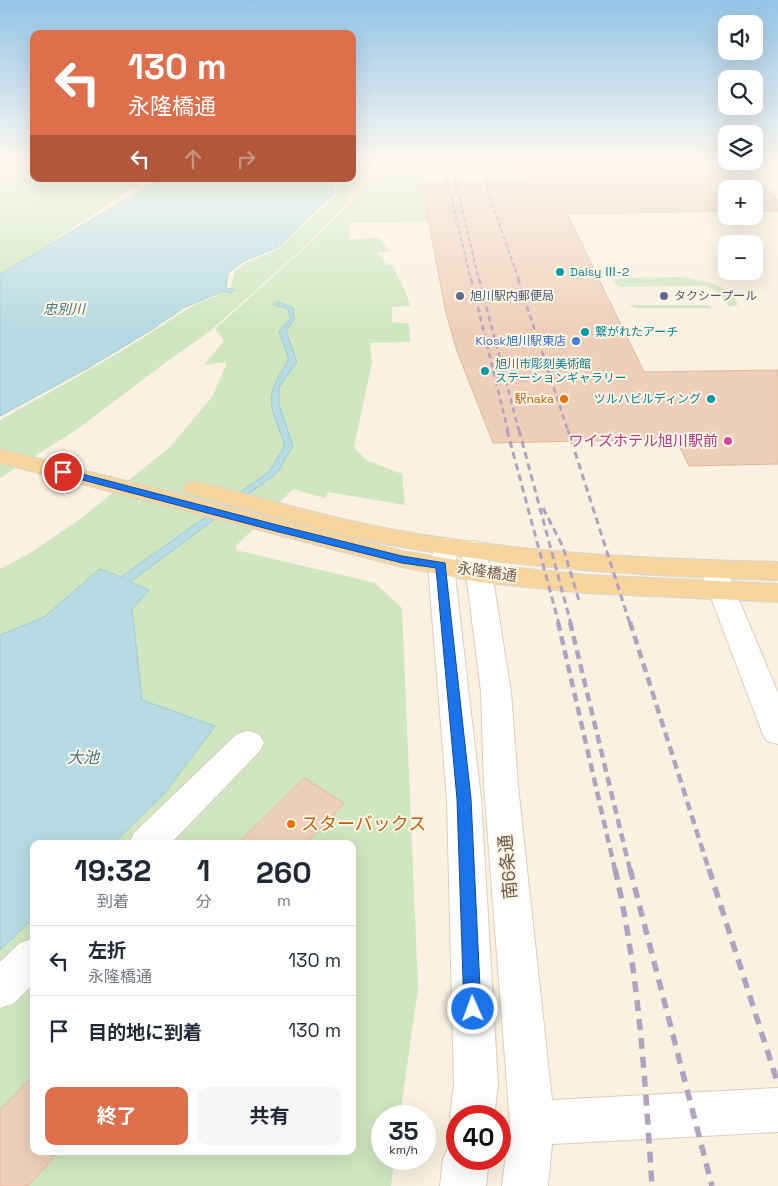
<!DOCTYPE html>
<html lang="ja">
<meta charset="utf-8">
<style>
:root{--surface:#fff;--page:#f6f6f7;--text:#1f2937;--muted:#747a83;--line:#e0e1e3;--accent:#de6f4c}
body{margin:0;font-family:"Space Grotesk","Noto Sans JP",sans-serif;background:var(--page);color:var(--text);height:100vh;display:flex;flex-direction:column;font-size:19px;white-space:nowrap}
*{box-sizing:border-box;margin:0}
p{font-size:16px;color:var(--muted)}
.icon{flex:none;width:28px;height:28px;fill:none;stroke:currentColor;stroke-width:2;stroke-linecap:round;stroke-linejoin:round}
.map{position:relative;flex:1;overflow:hidden}
.drawer{position:absolute;left:30px;top:840px;width:326px;height:315px;display:flex;flex-direction:column;background:var(--surface);border-radius:10px;box-shadow:0 5px 20px #0002}
.drawer>*{flex:none}
.banner{position:absolute;left:30px;top:30px;width:326px;height:152px;border-radius:10px;box-shadow:0 5px 20px #0002;background:#de6f4c;color:#fff;overflow:hidden}
.buttons{position:absolute;left:718px;top:15px;display:grid;gap:10px}
.buttons a{display:grid;place-items:center;width:45px;height:45px;border-radius:10px;background:var(--surface);box-shadow:0 5px 20px #0002;font-size:25px}
.speed{position:absolute;left:371px;top:1105px;display:flex;gap:10px;font-size:25px;font-weight:700;text-align:center}
.speed>*{display:grid;place-content:center;width:65px;height:65px;border-radius:50%;background:var(--surface);box-shadow:0 5px 20px #0002;line-height:1}
.speed small{font-size:12px;font-weight:400}
.speed .limit{border:8px solid #d22;background:#fff;color:#111}
.pin{position:absolute;display:grid;place-items:center;width:42px;height:42px;color:#fff;margin:-21px;border:2px solid #fff;border-radius:50%;box-shadow:0 1px 5px #0007}
.me{position:absolute;width:55px;margin:-28px;rotate:358deg;stroke-linejoin:round;filter:drop-shadow(0 0 4px #0008)}
.turn{display:flex;align-items:center;gap:18px;height:105px;padding:0 15px;font-size:22px}
.turn .icon{width:65px;height:65px;stroke-width:2.5}
.turn b{display:block;font-size:35px;line-height:42px}
.lanes{display:flex;align-items:center;height:48px;padding:0 15px;background:#0003;justify-content:center;gap:25px;direction:ltr}
.lanes .off{opacity:.35}
.eta{display:flex;justify-content:space-evenly;align-items:center;height:85px;text-align:center}
.eta b{font-size:30px;font-weight:700;line-height:35px}
.primary-button{display:flex;gap:10px;margin-top:auto;padding:10px 15px}
.primary-button a{flex:1;height:58px;border-radius:10px;background:var(--accent);color:#fff;font-size:20px;font-weight:700;line-height:58px;text-align:center}
.primary-button a+a{background:var(--page);color:var(--text)}
ul{padding:0;list-style:none}
li{display:flex;align-items:center;gap:15px;height:70px;padding:0 15px;border-top:1px solid var(--line)}
li div{flex:1}
li b{display:block;font-size:19px}
li em{font-style:normal}
.map>svg:first-child{display:block}
</style>
<div class="map">
<svg width="778" height="1186" viewBox="0 0 778 1186">
<rect width="100%" height="100%" fill="#faf1e0"/>
<!-- residential -->
<path fill="#f1e3cf" d="M 0,162 L 34,162 L 34,164 L 0,182 Z"/>
<!-- green -->
<path fill="#cfe6c0" fill-rule="evenodd" d="M 353,162 L 376,162 L 340,211 L 303,248 L 210,331 L 166,362 L 79,428 L 0,478 L 0,420 C 63,385 127,350 187,309 C 202,300 217,298 231,287 L 234,272 L 246,263 L 278,249 L 339,193 L 335,179 L 352,179 Z
M 385,162 L 425,162 L 421,182 L 428,222 L 349,223 L 350,239 L 379,238 L 390,251 L 377,252 L 387,265 L 392,265 L 406,293 L 410,306 L 392,307 L 392,322 L 409,324 L 410,342 L 370,343 L 372,362 L 354,447 L 366,460 L 402,474 L 405,505 L 328,492 L 325,498 L 293,489 L 236,546 L 236,550 L 375,583 L 402,608 L 418,988 L 400,1116 L 382,1116 L 382,1159 L 394,1159 L 391,1186 L 0,1186 L 0,569 L 32,552 L 80,519 L 170,447 L 212,397 L 226,366 L 225,362 L 204,365 L 224,341 L 215,329 C 274,275 335,226 385,162 ZM 34,844 L 352,844 L 352,1151 L 34,1151 Z
M 34,164 L 34,179 L 147,179 L 0,276 L 0,182 Z
M 682,277 C 699,280 732,284 738,305 L 729,307 L 717,292 L 706,286 L 622,287 L 617,285 L 614,280 L 622,278 Z
M 628,305 L 709,305 L 712,308 L 637,308 Z"/>
<!-- water -->
<path fill="#b7dbe2" stroke="#9ecad3" d="M 160,179 L 331,179 L 334,193 L 278,247 L 242,262 L 228,273 L 226,288 L 235,290 L 232,293 L 224,291 L 185,307 L 151,330 L 88,368 L 0,416 L 0,274 Z
M 278,302 L 293,308 L 294,319 L 286,332 L 297,362 L 279,387 L 279,404 L 293,446 L 277,473 L 130,582 L 149,590 L 132,609 L 142,700 L 215,726 L 163,795 L 112,844 L 34,844 L 34,918 L 0,950 L 0,635 L 44,617 L 100,569 L 121,577 L 270,471 L 285,445 C 269,402 263,400 289,359 L 279,332 L 290,319 L 288,309 L 273,304 Z"/>
<!-- building -->
<path fill="#eed0ba" stroke="#e0b79b" d="M 525,162 L 742,162 L 778,200 L 778,211 L 754,211 L 754,189 L 726,189 L 726,211 L 567,214 L 644,372 L 778,370 L 778,464 L 689,466 L 676,439 L 493,443 L 457,351 L 446,313 L 421,182 L 525,181 L 519,167 L 527,167 Z
M 304,778 L 344,803 L 306,844 L 237,844 Z
M 34,1075 L 34,1151 L 59,1151 L 28,1186 L 0,1186 L 0,1110 Z"/>
<g fill="none" stroke-linecap="round" stroke-linejoin="round">
<defs>
<path id="minor" d="M 447,538 L 456,540 L 460,546 L 454,566 L 481,799 L 498,1085 L 494,1116 L 458,1116 L 458,1132 L 450,1116 L 454,1085 L 447,799 L 428,566 L 438,540 Z
M 473,541 L 482,543 L 492,573 L 511,692 L 518,786 L 552,1100 L 778,1088 L 778,1132 L 552,1144 L 548,1186 L 502,1186 L 510,1123 L 484,786 L 481,692 L 466,573 L 460,549 L 464,543 Z
M 713,560 L 722,563 L 726,569 L 778,693 L 778,744 L 767,741 L 762,732 L 700,569 L 704,563 Z
M 248,731 L 259,734 L 264,743 L 259,752 L 170,844 L 129,844 L 134,833 L 237,734 Z
M 34,938 L 34,983 L 14,1003 L 0,1008 L 0,962 L 20,943 Z
M 458,1140 L 458,1159 L 489,1159 L 486,1186 L 440,1186 L 443,1159 L 450,1143 Z"/>
<path id="major" d="M 0,449 L 402,551 L 479,564 L 586,575 L 778,584 L 778,602 L 586,593 L 479,582 L 402,567 L 0,463 Z
M 195,481 C 260,497 324,517 390,529 C 518,553 648,559 778,562 L 778,580 C 648,576 519,569 391,545 C 322,532 255,511 186,493 L 183,488 L 186,483 Z"/>
</defs>
<!-- minor casing -->
<use href="#minor" stroke="#decdbd" stroke-width="2"/>
<!-- major casing -->
<use href="#major" stroke="#dad4d0" stroke-width="2"/>
<!-- minor -->
<use href="#minor" fill="#fff" fill-rule="evenodd"/>
<!-- major -->
<use href="#major" fill="#f6d69c" fill-rule="evenodd"/>
<!-- rail-far4 -->
<path stroke="#b3a1c2" stroke-width="2" stroke-dasharray="4.5 2.5" stroke-linecap="butt" d="M 445,162 L 445,172 L 471,280
M 453,162 L 455,180 L 479,280
M 484,162 L 487,189 L 519,280"/>
<!-- rail-far3 -->
<path stroke="#b3a1c2" stroke-width="2.5" stroke-dasharray="5.5 4" stroke-linecap="butt" d="M 471,279 L 508,431
M 479,279 L 519,431
M 518,279 L 568,431"/>
<!-- rail-far2 -->
<path stroke="#b3a1c2" stroke-width="3" stroke-dasharray="7 4.5" stroke-linecap="butt" d="M 507,430 L 559,624
M 519,430 L 571,624
M 568,430 L 630,624
M 543,508 L 563,547 L 580,604"/>
<!-- rail-far1 -->
<path stroke="#b3a1c2" stroke-width="4.5" stroke-dasharray="9 5.5" stroke-linecap="butt" d="M 558,622 L 615,870
M 570,622 L 630,870
M 630,622 L 709,870"/>
<!-- rail -->
<path stroke="#b3a1c2" stroke-width="5.5" stroke-dasharray="11 8" stroke-linecap="butt" d="M 615,869 C 639,973 645,1080 652,1186
M 630,869 L 712,1186
M 709,869 L 778,1084"/>
</g>
<!-- sky -->
<linearGradient id="sky" x2="0" y2="1"><stop stop-color="#94c4e6"/><stop offset="0.49" stop-color="#fdf9f1"/><stop offset="1" stop-color="#fdf9f1" stop-opacity="0"/></linearGradient>
<rect width="778" height="329" fill="url(#sky)"/>
<!-- route -->
<path fill="#1a73e8" stroke="#114b97" d="M 63,469 L 281,526 L 402,556 L 445,563 L 471,799 L 481,1009 L 479,1015 L 473,1017 L 467,1015 L 464,1009 L 457,799 L 436,568 L 402,563 L 279,532 L 60,474 L 58,472 Z"/>
<!-- markers -->
<g fill="#0f9aa8" stroke="#fef5e6" stroke-width="2">
<circle cx="560" cy="272" r="5"/>
<circle cx="585" cy="332" r="5"/>
<circle cx="485" cy="371" r="5"/>
<circle cx="711" cy="399" r="5"/>
</g>
<g fill="#5c6f8a" stroke="#fef5e6" stroke-width="2">
<circle cx="460" cy="296" r="5"/>
<circle cx="664" cy="296" r="5"/>
</g>
<circle fill="#3f7fe0" stroke="#fef5e6" stroke-width="2" cx="576" cy="341" r="5"/>
<g fill="#e8710a" stroke="#fef5e6" stroke-width="2">
<circle cx="564" cy="399" r="5"/>
<circle cx="291" cy="824" r="5"/>
</g>
<circle fill="#d1479c" stroke="#fef5e6" stroke-width="2" cx="728" cy="441" r="5"/>
<g text-anchor="middle" stroke-width="4" stroke-linejoin="round" paint-order="stroke">
<!-- far-culture labels -->
<g font-size="12" fill="#0d838f" stroke="#fef5e6" text-anchor="start">
<text x="570" y="276">Daisy Ⅲ-2</text>
<text x="595" y="336">繋がれたアーチ</text>
<text x="495" y="368">旭川市彫刻美術館<tspan x="495" dy="14">ステーションギャラリー</tspan></text>
<text x="701" y="403" text-anchor="end">ツルハビルディング</text>
</g>
<!-- far-service labels -->
<g font-size="12" fill="#4e5e75" stroke="#fef5e6" text-anchor="start">
<text x="470" y="300">旭川駅内郵便局</text>
<text x="674" y="300">タクシープール</text>
</g>
<!-- far-shop labels -->
<g font-size="12" fill="#366cbe" stroke="#fef5e6" text-anchor="end">
<text x="566" y="345">Kiosk旭川駅東店</text>
</g>
<!-- far-food labels -->
<g font-size="12" fill="#c56008" stroke="#fef5e6" text-anchor="end">
<text x="554" y="403">駅naka</text>
</g>
<!-- far-water labels -->
<g font-size="14" font-style="italic" fill="#457782" stroke="#fef5e6">
<text x="64" y="314">忠別川</text>
</g>
<!-- hotel labels -->
<g font-size="15" fill="#b23c85" stroke="#fef5e6" text-anchor="end">
<text x="718" y="446">ワイズホテル旭川駅前</text>
</g>
<!-- street labels -->
<g font-size="15" fill="#6f5849" stroke="#fef5e6">
<text transform="translate(487 572) rotate(8)" y="5">永隆橋通</text>
</g>
<!-- water labels -->
<g font-size="16" font-style="italic" fill="#457782" stroke="#fef5e6">
<text x="83" y="763">大池</text>
</g>
<!-- near-food labels -->
<g font-size="18" fill="#c56008" stroke="#fef5e6" text-anchor="start">
<text x="301" y="830">スターバックス</text>
</g>
<!-- near-street labels -->
<g font-size="18" fill="#6f5849" stroke="#fef5e6">
<text transform="translate(508 867) rotate(-95)" y="6">南6条通</text>
</g>
</g>
</svg>
<div class="buttons">
<a><svg class="icon" aria-label="sound" viewBox="0 0 24 24"><path d="M4 9h4l5-4v14l-5-4H4zM17 9q2 3 0 6"/></svg></a>
<a><svg class="icon" aria-label="search" viewBox="0 0 24 24"><circle cx="10" cy="10" r="6"/><path d="M15 15l6 6"/></svg></a>
<a><svg class="icon" aria-label="layers" viewBox="0 0 24 24"><path d="M12 4l9 5-9 5-9-5zM3 14l9 5 9-5"/></svg></a>
<a>+</a>
<a>−</a>
</div>
<div class="speed"><div>35<small>km/h</small></div><div class="limit">40</div></div>
<div class="pin" style="left:63px;top:472px;background:#d93025"><svg class="icon" aria-label="arrive" viewBox="0 0 24 24"><path d="M6 21V4h12l-3 4 3 4H6"/></svg></div>
<svg class="me" style="left:473px;top:1009px" viewBox="-20 -20 40 40"><circle r="17" fill="#1a73e8" stroke="#fff" stroke-width="3"/><path d="M0-11L8 9 0 5-8 9z" fill="#fff"/></svg>
<div class="banner">
<div class="turn"><svg class="icon" aria-label="left" viewBox="0 0 24 24"><path d="M17 20v-9H6M10 6l-5 5 5 5"/></svg><div><b>130 m</b>永隆橋通</div></div>
<div class="lanes"><svg class="icon" aria-label="left" viewBox="0 0 24 24"><path d="M17 20v-9H6M10 6l-5 5 5 5"/></svg><svg class="icon off" aria-label="ahead" viewBox="0 0 24 24"><path d="M12 20V5M6 11l6-6 6 6"/></svg><svg class="icon off" aria-label="right" viewBox="0 0 24 24"><path d="M7 20v-9h11M14 6l5 5-5 5"/></svg></div>
</div>
<section class="drawer">
<div class="eta">
<div><b>19:32</b><p>到着</p></div>
<div><b>1</b><p>分</p></div>
<div><b>260</b><p>m</p></div>
</div>
<ul>
<li><svg class="icon" aria-label="left" viewBox="0 0 24 24"><path d="M17 20v-9H6M10 6l-5 5 5 5"/></svg><div><b>左折</b><p>永隆橋通</p></div><em>130 m</em></li>
<li><svg class="icon" aria-label="arrive" viewBox="0 0 24 24"><path d="M6 21V4h12l-3 4 3 4H6"/></svg><div><b>目的地に到着</b></div><em>130 m</em></li>
</ul>
<div class="primary-button"><a>終了</a><a>共有</a></div>
</section>
</div>
